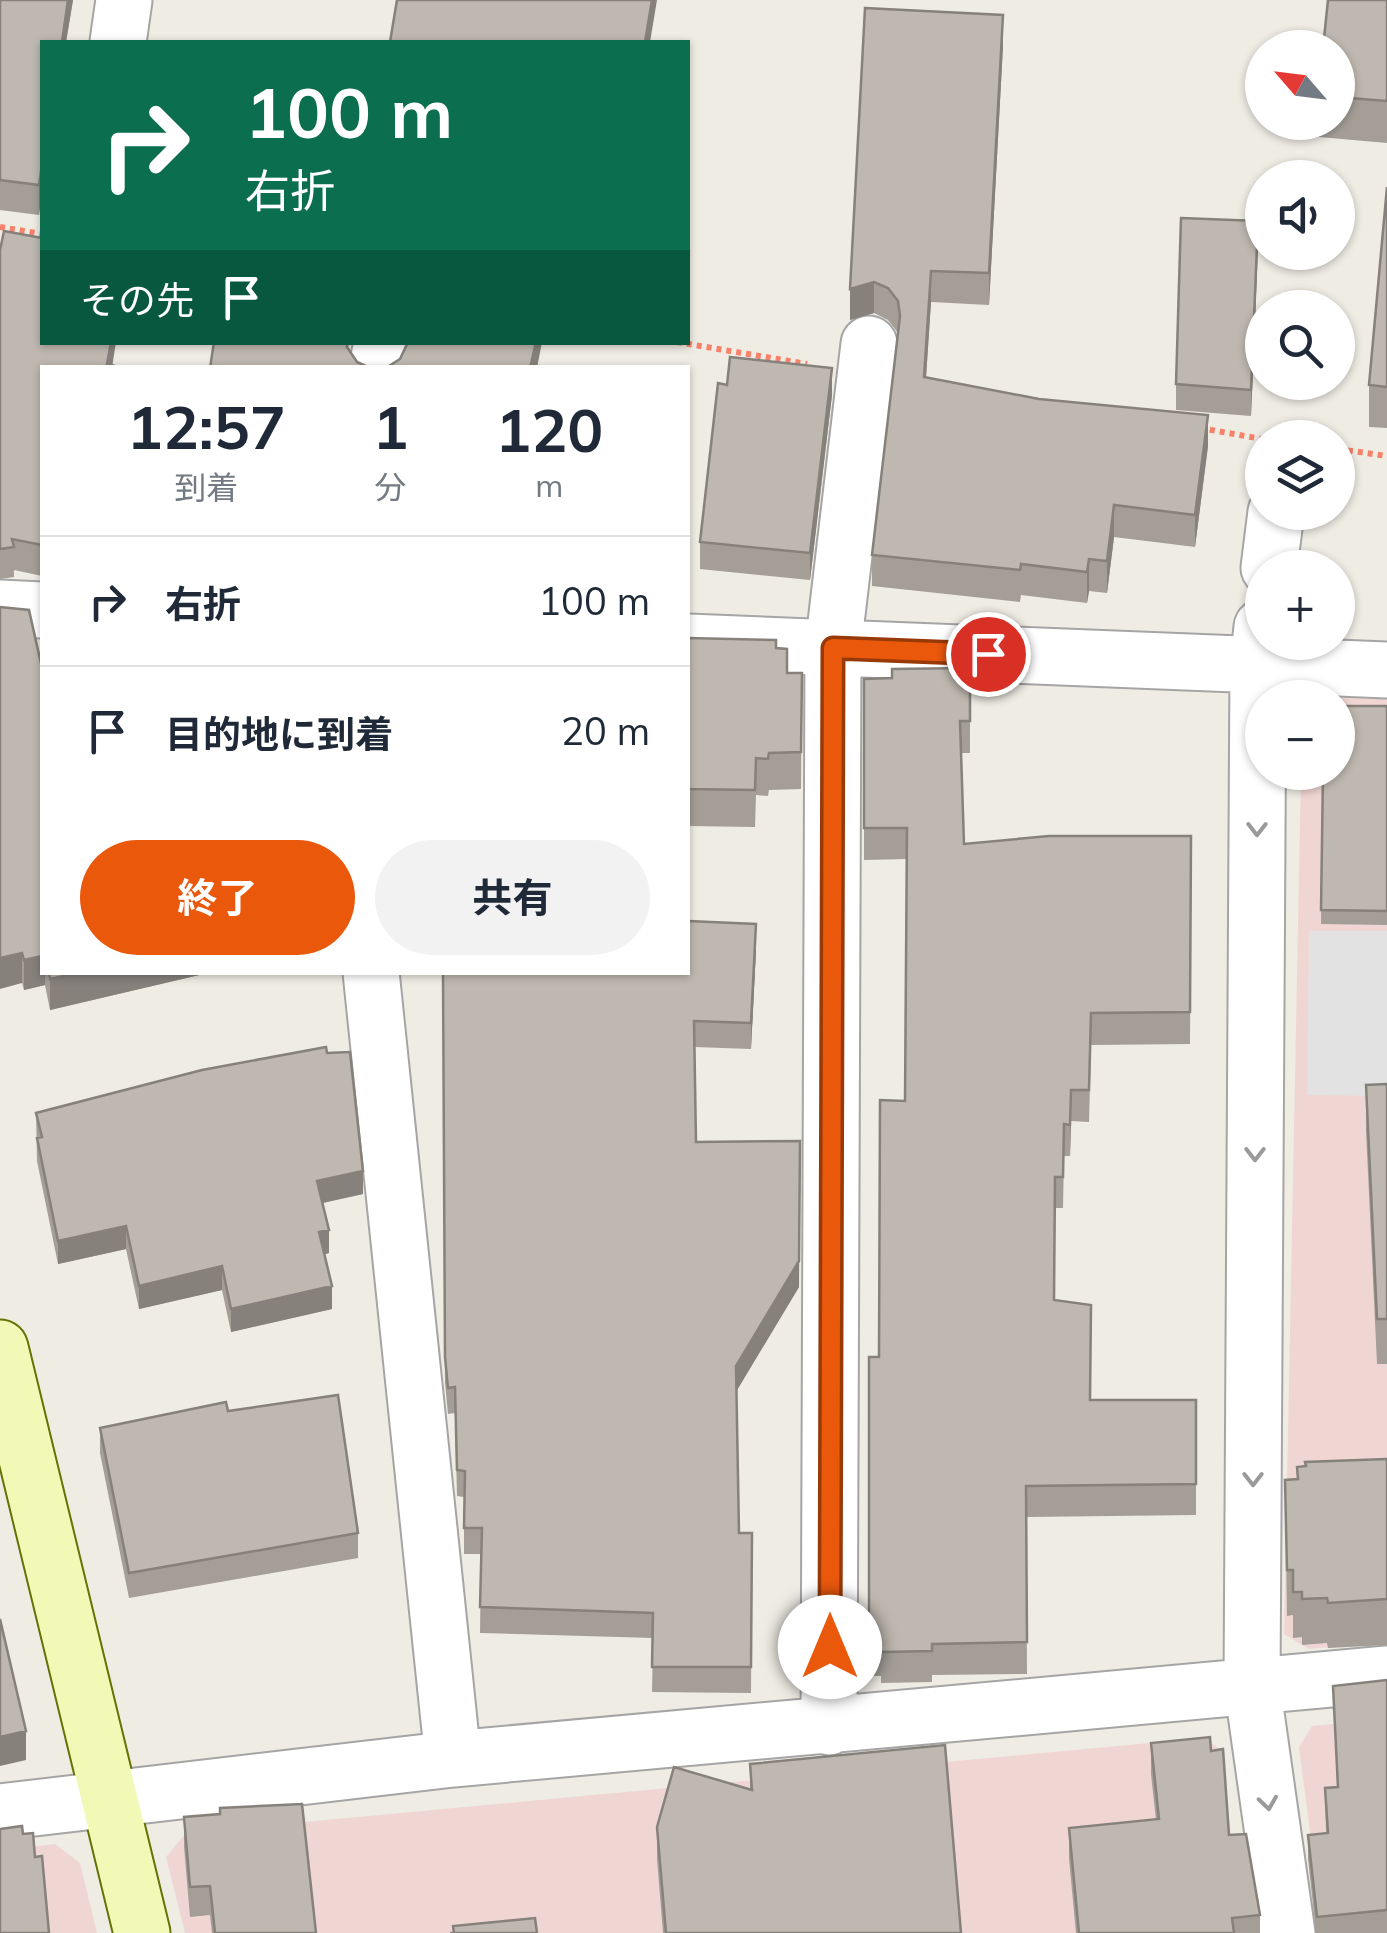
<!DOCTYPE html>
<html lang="ja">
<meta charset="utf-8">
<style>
:root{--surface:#fff;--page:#f2f2f3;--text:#1f2937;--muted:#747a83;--line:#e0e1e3;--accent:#ea580c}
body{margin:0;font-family:Mulish,"Noto Sans JP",sans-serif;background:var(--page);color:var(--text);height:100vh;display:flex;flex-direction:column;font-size:38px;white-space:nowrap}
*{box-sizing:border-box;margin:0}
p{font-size:32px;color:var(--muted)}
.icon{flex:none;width:55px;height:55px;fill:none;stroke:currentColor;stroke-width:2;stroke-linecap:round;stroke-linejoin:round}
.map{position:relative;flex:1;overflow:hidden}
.drawer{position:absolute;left:40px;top:365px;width:650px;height:610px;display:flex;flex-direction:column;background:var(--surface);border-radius:0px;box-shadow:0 2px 8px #0004}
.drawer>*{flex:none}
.hud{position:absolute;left:40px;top:40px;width:650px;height:305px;border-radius:0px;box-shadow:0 2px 8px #0004;background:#0b6e4f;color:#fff;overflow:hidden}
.needle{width:65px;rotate:298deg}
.tools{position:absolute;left:1245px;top:30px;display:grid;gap:20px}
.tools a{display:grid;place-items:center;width:110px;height:110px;border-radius:50%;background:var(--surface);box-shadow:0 2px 8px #0004;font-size:50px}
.pin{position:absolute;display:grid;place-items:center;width:85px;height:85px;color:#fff;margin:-42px;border:5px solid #fff;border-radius:50%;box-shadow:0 2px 10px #0007}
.me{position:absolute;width:110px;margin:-55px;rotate:0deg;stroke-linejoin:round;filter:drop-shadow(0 0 8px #0008)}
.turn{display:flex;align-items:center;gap:35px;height:210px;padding:0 40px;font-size:45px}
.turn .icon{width:130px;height:130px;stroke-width:2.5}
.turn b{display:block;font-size:70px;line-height:85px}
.then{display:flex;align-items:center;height:95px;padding:0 40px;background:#0003;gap:20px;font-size:38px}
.eta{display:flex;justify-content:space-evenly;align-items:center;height:170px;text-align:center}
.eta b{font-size:60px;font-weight:700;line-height:70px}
.cta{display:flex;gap:20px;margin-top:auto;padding:20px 40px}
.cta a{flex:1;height:115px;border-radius:60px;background:var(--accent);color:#fff;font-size:40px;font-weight:700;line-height:115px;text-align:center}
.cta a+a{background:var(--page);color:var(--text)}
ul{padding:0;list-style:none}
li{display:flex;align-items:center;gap:30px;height:130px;padding:0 40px;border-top:2px solid var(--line)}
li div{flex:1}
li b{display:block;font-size:38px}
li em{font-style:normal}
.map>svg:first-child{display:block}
</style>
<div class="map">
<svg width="1387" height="1933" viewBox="0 0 1387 1933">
<rect width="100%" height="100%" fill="#efece4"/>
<!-- commercial -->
<path fill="#f0d6d3" d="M 1319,697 L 1320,697 L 1387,699 L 1387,1642 L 1309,1649 L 1284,1634 L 1301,773 L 1338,772 L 1338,698 Z
M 1387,1719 L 1323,1933 L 1299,1747 L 1312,1726 Z
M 1203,1738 L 1220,1749 L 1243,1933 L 185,1933 L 166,1857 L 186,1833 Z
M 55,1844 L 80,1863 L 97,1933 L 0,1933 L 0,1850 Z"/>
<!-- parking -->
<path fill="#e2e2e2" d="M 1309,931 L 1387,931 L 1387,1096 L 1307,1095 Z"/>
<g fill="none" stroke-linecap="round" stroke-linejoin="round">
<defs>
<path id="street" d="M 118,42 L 124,0
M 377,368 L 382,342
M 1269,568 L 1276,512
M 0,608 L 42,610
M 1262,627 L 1258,665 L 1252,1685 L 1287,1933
M 688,642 L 1387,670
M 371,972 L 453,1759
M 829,1727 L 833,648 L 869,344
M 0,1812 L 453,1759 L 1387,1674"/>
<path id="secondary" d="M 0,1348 L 142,1933"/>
</defs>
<!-- street casing -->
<use href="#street" stroke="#a5a5a5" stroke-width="59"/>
<!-- secondary casing -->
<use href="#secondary" stroke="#627405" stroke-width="59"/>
<!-- path -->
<path stroke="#f9816a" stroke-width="6" stroke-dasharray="5 5" stroke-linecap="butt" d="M 0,227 L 42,234
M 677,342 L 807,364
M 1200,428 L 1262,439
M 1338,449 L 1387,456"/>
<!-- street -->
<use href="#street" stroke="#fff" stroke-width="55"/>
<!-- secondary -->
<use href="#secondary" stroke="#f2f9b7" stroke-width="55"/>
</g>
<!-- wall -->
<path fill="#a49e97" d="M 0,0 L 73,0 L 66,42 L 42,42 L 39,215 L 0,210 Z
M 1387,0 L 1387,143 L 1319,137 L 1319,122 L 1338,122 L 1338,48 Z
M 1003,46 L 989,305 L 931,302 L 926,377 L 1208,446 L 1195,547 L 1114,537 L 1107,593 L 1089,591 L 1087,603 L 1021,595 L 1020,602 L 872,586 L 872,555 L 898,333 L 888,320 L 874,313 L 850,320 Z
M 1387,187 L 1387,428 L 1369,427 L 1369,385 Z
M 1258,247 L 1251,416 L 1176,410 L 1176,384 Z
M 0,250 L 112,365 L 42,368 L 42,576 L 14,570 L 14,577 L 0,579 Z
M 727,385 L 832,395 L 810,580 L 700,569 L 700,542 Z
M 0,607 L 42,972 L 212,972 L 50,1010 L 45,985 L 24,990 L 22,983 Z
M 688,638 L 776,648 L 787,673 L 802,673 L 801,789 L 769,790 L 768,796 L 756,795 L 755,827 L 688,826 Z
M 970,668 L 970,753 L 961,753 L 964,844 L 1191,836 L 1190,1044 L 1091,1045 L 1089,1122 L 1071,1121 L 1070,1156 L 1064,1156 L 1063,1208 L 1055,1208 L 1054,1300 L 1090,1400 L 1196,1400 L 1196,1515 L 1026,1517 L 1027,1674 L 932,1675 L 932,1682 L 881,1683 L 881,1676 L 869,1676 L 869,1357 L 879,1357 L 905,1101 L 907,859 L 864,860 L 864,679 L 892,678 Z
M 1387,706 L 1387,925 L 1321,924 L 1323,772 Z
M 756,950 L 751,1049 L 695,1047 L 696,1142 L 799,1287 L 736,1391 L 739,1533 L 752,1533 L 751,1693 L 652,1692 L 653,1638 L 480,1633 L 481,1554 L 464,1554 L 464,1497 L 457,1496 L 455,1413 L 448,1414 L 445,1383 L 443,972 Z
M 1387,1084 L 1387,1364 L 1377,1364 L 1366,1131 L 1366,1085 Z
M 36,1113 L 363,1194 L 323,1203 L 329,1253 L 324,1254 L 332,1309 L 231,1332 L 222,1290 L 139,1309 L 126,1249 L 58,1264 L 37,1161 Z
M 228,1411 L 358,1533 L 358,1558 L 129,1598 L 100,1453 L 100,1428 Z
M 1387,1459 L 1387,1645 L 1328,1648 L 1327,1643 L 1302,1645 L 1302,1637 L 1293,1638 L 1293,1615 L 1287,1616 L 1285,1480 L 1297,1479 Z
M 1387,1680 L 1387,1933 L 1316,1933 L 1308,1859 L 1308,1835 L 1326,1833 L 1325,1788 L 1337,1787 L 1333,1686 Z
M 1151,1743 L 1211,1751 L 1229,1835 L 1260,1915 L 1260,1933 L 1076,1933 L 1069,1859 L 1069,1828 L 1156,1820 L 1151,1774 Z
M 750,1764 L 961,1933 L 663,1933 L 657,1859 L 657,1827 L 750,1789 Z
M 184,1817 L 316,1933 L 212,1933 L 210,1915 L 190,1917 L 184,1847 Z"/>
<!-- shaded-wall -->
<path fill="#86817b" d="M 68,0 L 73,0 L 66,42 L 62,42 Z
M 652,0 L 657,0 L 650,42 L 645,42 Z
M 1003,15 L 1003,46 L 989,305 L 989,273 Z
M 42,165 L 42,195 L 39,215 L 39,185 Z
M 1258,221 L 1258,247 L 1251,416 L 1251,390 Z
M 931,271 L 931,302 L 924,408 L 924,377 Z
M 874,282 L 874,313 L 850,320 L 850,289 Z
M 111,342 L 116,342 L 112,368 L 107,368 Z
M 536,342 L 542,342 L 537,368 L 530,368 Z
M 832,368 L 832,395 L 810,580 L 810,553 Z
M 1208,415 L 1208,446 L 1195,547 L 1195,515 Z
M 1114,505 L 1114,537 L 1107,593 L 1107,561 Z
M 1089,559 L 1089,591 L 1087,603 L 1087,572 Z
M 756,924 L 756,950 L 751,1049 L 751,1023 Z
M 22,953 L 22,983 L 0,989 L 0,958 Z
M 42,956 L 42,972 L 45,972 L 45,985 L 24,990 L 24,960 Z
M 81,972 L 212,972 L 50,1010 L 50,979 Z
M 1071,1090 L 1071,1121 L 1070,1156 L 1070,1125 Z
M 800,1167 L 799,1287 L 736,1392 L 736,1366 Z
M 363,1171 L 363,1194 L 317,1204 L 317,1181 Z
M 126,1226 L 126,1249 L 58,1264 L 58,1241 Z
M 329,1230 L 329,1253 L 319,1256 L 319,1232 Z
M 222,1266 L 222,1290 L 139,1309 L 139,1286 Z
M 332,1286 L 332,1309 L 231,1332 L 231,1309 Z
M 26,1731 L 26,1760 L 0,1766 L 0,1737 Z"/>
<!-- building -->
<path fill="#bfb8b0" stroke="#86817b" stroke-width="2.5" d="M 0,0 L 68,0 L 62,42 L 42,42 L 42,165 L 39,185 L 0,180 Z
M 397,0 L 652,0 L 645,42 L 390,42 Z
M 1328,0 L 1387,0 L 1387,101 L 1338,97 L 1338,48 L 1323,48 Z
M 865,8 L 1003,15 L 989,273 L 931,271 L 924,377 L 1039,399 L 1208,415 L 1195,515 L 1114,505 L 1107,561 L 1089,559 L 1087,572 L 1021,564 L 1020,570 L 872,555 L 900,316 L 898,301 L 888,288 L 874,282 L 850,289 Z
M 1387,187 L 1387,387 L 1369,385 Z
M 1181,218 L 1258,221 L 1251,390 L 1176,384 Z
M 4,231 L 42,238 L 42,342 L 111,342 L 107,364 L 123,368 L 42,368 L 42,545 L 12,539 L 14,547 L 0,549 L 0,250 Z
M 214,342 L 348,342 L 347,347 L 357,362 L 370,368 L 210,368 Z
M 408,342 L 536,342 L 530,368 L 386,368 L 400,359 Z
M 730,357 L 832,368 L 810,553 L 700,542 L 718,383 L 727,385 Z
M 0,607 L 29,610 L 42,668 L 42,956 L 24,960 L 22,953 L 0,958 Z
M 688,638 L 776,640 L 776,648 L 787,649 L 787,673 L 802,673 L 801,752 L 769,753 L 768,759 L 756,758 L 755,790 L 688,789 Z
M 970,668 L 970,721 L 960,721 L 964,844 L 1049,836 L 1191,836 L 1190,1012 L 1091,1013 L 1089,1090 L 1071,1090 L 1070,1125 L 1064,1124 L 1063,1177 L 1055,1177 L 1054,1300 L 1091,1305 L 1090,1400 L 1196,1400 L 1196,1484 L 1026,1486 L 1027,1642 L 932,1644 L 932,1651 L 881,1652 L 881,1645 L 869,1644 L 869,1357 L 879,1357 L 880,1100 L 905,1101 L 907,828 L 864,828 L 864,679 L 892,678 L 892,669 Z
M 1338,706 L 1387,706 L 1387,911 L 1321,910 L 1323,772 L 1338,772 Z
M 688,921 L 756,924 L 751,1023 L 694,1021 L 696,1142 L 800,1141 L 799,1261 L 736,1366 L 739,1533 L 752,1533 L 751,1667 L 652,1667 L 653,1613 L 480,1607 L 482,1528 L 464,1528 L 465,1471 L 457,1470 L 455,1387 L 448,1388 L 445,1357 L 443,972 L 688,972 Z
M 49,972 L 81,972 L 50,979 Z
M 326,1047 L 327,1053 L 350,1052 L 363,1171 L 317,1181 L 329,1230 L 319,1232 L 332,1286 L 231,1309 L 222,1266 L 139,1286 L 126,1226 L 58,1241 L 37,1138 L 42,1137 L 36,1113 L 202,1070 Z
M 1387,1084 L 1387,1319 L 1377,1319 L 1366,1085 Z
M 338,1395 L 358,1533 L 129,1573 L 100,1428 L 226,1402 L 228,1411 Z
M 1387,1459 L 1387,1599 L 1328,1603 L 1327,1598 L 1302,1599 L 1302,1592 L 1293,1592 L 1293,1570 L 1287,1570 L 1285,1480 L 1298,1479 L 1297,1467 L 1306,1466 L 1305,1462 Z
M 0,1619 L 26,1731 L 0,1737 Z
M 1387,1680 L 1387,1910 L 1317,1917 L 1308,1835 L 1328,1833 L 1325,1788 L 1338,1787 L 1333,1686 Z
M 1210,1737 L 1211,1751 L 1223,1749 L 1229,1835 L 1246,1834 L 1260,1915 L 1232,1918 L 1234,1933 L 1079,1933 L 1069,1828 L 1159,1819 L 1151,1743 Z
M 945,1745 L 961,1933 L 666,1933 L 657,1827 L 674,1767 L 752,1790 L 750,1764 Z
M 302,1804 L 316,1933 L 215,1933 L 210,1886 L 190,1887 L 184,1817 L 220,1814 L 220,1808 Z
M 22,1826 L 23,1834 L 33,1833 L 35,1857 L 42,1856 L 49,1933 L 0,1933 L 0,1829 Z
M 535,1918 L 537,1933 L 450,1933 L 454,1933 L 453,1926 Z"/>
<!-- one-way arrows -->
<defs><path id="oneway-chevron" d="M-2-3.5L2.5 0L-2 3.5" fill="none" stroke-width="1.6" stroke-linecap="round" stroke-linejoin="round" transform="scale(2.5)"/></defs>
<g stroke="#9a9a9a">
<use href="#oneway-chevron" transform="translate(1257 829) rotate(90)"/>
<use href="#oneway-chevron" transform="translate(1255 1154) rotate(90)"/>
<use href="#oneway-chevron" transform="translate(1253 1479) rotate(90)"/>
<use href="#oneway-chevron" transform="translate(1268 1803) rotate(82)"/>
</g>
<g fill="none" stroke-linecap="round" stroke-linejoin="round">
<defs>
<path id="route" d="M 830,1647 L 833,648 L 988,654"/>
</defs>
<!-- route casing -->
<use href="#route" stroke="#983908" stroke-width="25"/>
<!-- route -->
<use href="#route" stroke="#ea580c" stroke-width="18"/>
</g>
</svg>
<div class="tools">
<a><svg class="needle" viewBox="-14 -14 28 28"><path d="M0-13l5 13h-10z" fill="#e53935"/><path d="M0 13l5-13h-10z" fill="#747a83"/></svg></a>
<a><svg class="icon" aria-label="sound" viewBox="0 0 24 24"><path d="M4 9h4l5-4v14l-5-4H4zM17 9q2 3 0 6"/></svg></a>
<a><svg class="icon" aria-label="search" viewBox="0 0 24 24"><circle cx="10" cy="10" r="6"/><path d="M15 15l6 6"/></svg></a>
<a><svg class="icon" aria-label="layers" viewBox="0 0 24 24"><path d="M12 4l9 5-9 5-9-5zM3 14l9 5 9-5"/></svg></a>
<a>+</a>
<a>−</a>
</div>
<div class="pin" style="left:988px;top:654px;background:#d93025"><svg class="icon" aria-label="arrive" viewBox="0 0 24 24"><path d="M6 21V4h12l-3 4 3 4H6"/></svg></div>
<svg class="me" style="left:830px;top:1647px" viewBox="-20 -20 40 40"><circle r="19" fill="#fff"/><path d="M0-13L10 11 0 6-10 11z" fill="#ea580c"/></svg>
<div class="hud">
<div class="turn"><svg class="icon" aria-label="right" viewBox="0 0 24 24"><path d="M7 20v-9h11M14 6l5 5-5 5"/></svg><div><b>100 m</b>右折</div></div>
<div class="then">その先<svg class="icon" aria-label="arrive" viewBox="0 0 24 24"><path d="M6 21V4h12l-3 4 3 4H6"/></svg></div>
</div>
<section class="drawer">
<div class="eta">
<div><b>12:57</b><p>到着</p></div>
<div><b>1</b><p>分</p></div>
<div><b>120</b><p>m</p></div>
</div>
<ul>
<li><svg class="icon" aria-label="right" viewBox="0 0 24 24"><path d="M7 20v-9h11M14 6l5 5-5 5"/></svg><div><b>右折</b></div><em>100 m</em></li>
<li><svg class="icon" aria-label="arrive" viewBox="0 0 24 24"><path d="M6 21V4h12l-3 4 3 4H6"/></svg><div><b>目的地に到着</b></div><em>20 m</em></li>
</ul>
<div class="cta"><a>終了</a><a>共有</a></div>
</section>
</div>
